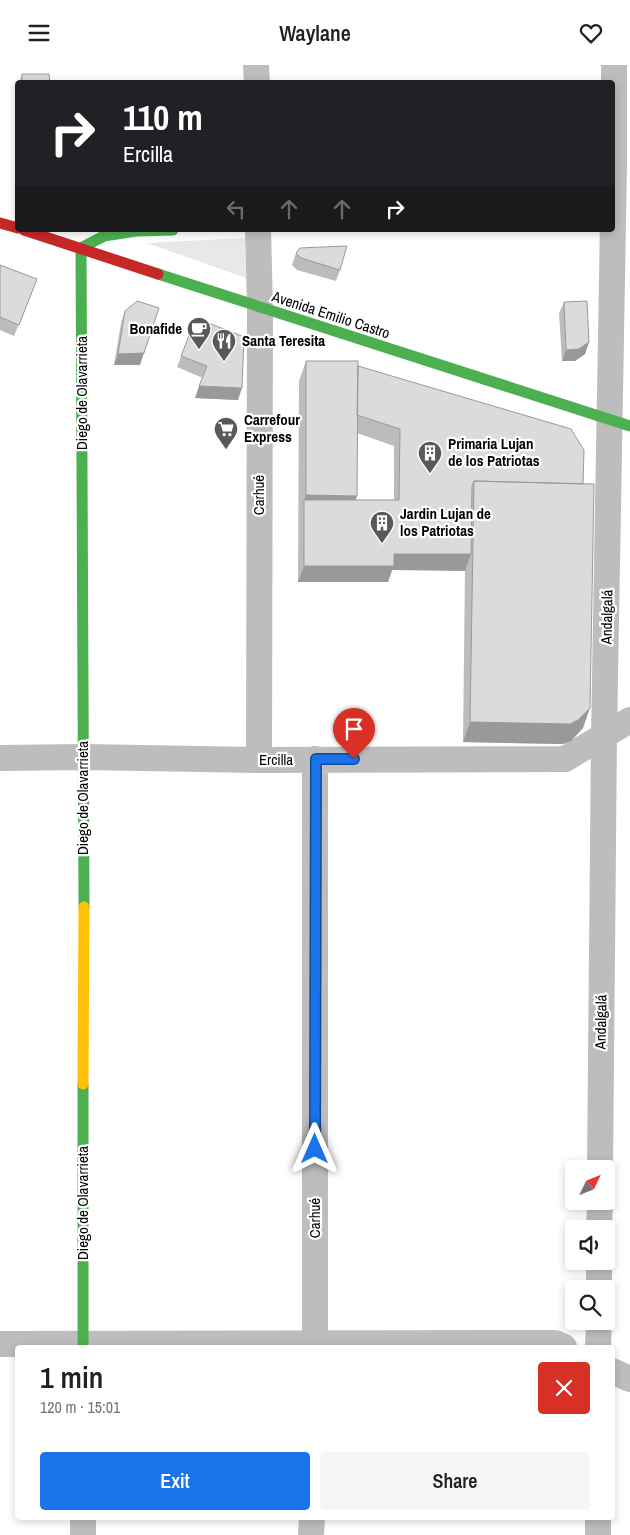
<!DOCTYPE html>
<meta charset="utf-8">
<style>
:root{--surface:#fff;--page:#f6f6f6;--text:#202124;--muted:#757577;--accent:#1a73e8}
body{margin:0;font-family:"Archivo Narrow",sans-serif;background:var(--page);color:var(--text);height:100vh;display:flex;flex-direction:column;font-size:19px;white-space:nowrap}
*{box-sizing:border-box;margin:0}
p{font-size:16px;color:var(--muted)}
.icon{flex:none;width:28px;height:28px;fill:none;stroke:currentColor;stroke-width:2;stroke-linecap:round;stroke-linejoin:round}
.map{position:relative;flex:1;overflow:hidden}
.sheet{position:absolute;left:15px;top:1280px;width:600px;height:175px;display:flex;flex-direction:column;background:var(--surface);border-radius:5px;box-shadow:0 2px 8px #0003}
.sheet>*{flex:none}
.banner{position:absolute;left:15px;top:15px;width:600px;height:152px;border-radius:5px;box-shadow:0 2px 8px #0003;background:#202124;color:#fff;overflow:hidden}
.needle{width:32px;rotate:47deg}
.tools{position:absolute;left:565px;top:1095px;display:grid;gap:10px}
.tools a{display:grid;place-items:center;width:50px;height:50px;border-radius:5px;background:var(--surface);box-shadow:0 2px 8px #0003;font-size:25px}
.pin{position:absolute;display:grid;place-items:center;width:42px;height:42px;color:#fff;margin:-51px -21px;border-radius:50% 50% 50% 0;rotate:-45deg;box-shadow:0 0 5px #0007}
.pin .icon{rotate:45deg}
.me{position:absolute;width:55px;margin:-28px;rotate:0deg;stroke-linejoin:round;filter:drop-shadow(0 0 4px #0008)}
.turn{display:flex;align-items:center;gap:18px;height:105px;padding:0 25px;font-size:22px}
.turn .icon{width:65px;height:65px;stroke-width:2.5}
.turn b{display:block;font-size:35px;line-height:42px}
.lanes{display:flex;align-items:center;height:48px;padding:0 25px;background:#0003;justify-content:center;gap:25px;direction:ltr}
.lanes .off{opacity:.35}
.round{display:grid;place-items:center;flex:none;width:52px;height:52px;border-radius:5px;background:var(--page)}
.headline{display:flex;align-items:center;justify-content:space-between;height:85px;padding:0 25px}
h1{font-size:30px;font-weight:600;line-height:38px}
.button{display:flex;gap:10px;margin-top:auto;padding:10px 25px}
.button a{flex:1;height:58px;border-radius:5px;background:var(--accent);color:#fff;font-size:20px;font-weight:600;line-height:58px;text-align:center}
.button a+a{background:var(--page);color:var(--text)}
header{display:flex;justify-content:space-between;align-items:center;height:65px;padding:0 25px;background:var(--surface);font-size:22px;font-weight:600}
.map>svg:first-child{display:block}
</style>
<header><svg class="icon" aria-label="menu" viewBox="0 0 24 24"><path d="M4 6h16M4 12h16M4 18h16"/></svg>Waylane<svg class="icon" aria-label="heart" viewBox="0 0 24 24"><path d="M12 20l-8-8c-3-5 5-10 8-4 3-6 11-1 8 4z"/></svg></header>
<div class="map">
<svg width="630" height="1470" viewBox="0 0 630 1470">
<rect width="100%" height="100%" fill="#fff"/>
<!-- green -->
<path fill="#e8e8e8" d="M 245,173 L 246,213 L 147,178 Z"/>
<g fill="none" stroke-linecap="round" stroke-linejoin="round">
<!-- street -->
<path stroke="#bdbdbd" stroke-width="26" d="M 256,0 L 257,18
M 258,165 L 260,243 L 259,695
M 0,693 L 84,692 L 259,695 L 565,694 L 630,655
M 600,1104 L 604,671 L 614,99 L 614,0
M 599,1164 L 600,1136
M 599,1224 L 599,1196
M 0,1279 L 555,1278 L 564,1282
M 315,1282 L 315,694
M 598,1282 L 599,1256
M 612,1306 L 630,1314
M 83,1452 L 83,1470
M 311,1470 L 312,1452
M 598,1470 L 598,1452"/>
<!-- fast -->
<path stroke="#4caf50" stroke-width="11" d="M 81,183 L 84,842
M 81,183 L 104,171 L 136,166 L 173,165
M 158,209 L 630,361
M 83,1282 L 83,1019"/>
<!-- slow -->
<path stroke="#ffc107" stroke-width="11" d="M 83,1019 L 84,842"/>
<!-- jam -->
<path stroke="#c62828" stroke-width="11" d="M 0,158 L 18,163
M 24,165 L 158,209"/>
</g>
<!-- wall -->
<path fill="#bcbcbc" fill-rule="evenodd" d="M 22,9 L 50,18 L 19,18 Z
M 18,21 L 18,117 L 16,25 Z
M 296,188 L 340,205 L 336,216 L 297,205 L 292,200 Z
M 0,200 L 37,214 L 14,271 L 0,265 Z
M 564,237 L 589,277 L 585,289 L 575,296 L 562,296 L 559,248 Z
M 125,246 L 140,300 L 114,300 L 121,258 Z
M 196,253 L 238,335 L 195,333 L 203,313 L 177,302 Z
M 306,296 L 358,301 L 583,419 L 583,663 L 571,676 L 563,679 L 463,677 L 465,505 L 392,505 L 388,517 L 298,517 L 299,316 ZM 357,368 L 394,381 L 394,435 L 355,435 Z"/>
<!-- shaded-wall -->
<path fill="#999" d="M 589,277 L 585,289 L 575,296 L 562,296 L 566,285 Z
M 144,288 L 140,300 L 114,300 L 118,289 Z
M 199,321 L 242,323 L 238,335 L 195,333 Z
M 306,430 L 357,431 L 349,452 L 304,435 Z
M 394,489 L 471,489 L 465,506 L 392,505 L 388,517 L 298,517 L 304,501 Z
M 590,643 L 583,663 L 571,676 L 563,679 L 463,677 L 470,657 Z"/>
<!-- building -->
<path fill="#dbdbdb" stroke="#999" d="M 22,9 L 49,9 L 50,18 L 22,18 Z
M 347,181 L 340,205 L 301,193 L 296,188 L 300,183 Z
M 0,200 L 37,214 L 19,260 L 0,252 Z
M 137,236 L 159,243 L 144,288 L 118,289 L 125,246 Z
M 587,236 L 589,277 L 579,284 L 566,285 L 564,237 Z
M 196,253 L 244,272 L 242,323 L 199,321 L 207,301 L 181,291 Z
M 306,296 L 358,296 L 357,431 L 306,430 Z
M 358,301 L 571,364 L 584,385 L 583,419 L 474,416 L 472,421 L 471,489 L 394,489 L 394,501 L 304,501 L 304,435 L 399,435 L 400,364 L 357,350 Z
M 474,416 L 594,419 L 590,643 L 578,655 L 570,659 L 470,657 Z"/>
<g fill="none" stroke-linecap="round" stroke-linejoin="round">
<defs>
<path id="route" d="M 315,1084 L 316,694 L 354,694"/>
</defs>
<!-- route casing -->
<use href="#route" stroke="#114b97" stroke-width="12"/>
<!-- route -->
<use href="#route" stroke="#1a73e8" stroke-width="9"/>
</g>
<!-- icons -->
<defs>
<symbol id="cafe-pin" viewBox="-11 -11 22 30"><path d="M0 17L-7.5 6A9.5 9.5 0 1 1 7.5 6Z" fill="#595959" stroke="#fff"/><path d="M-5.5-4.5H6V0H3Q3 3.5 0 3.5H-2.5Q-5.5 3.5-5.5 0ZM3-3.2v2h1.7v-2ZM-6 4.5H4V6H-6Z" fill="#fff"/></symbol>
<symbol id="restaurant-pin" viewBox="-11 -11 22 30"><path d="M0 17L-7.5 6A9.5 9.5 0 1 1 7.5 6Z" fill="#595959" stroke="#fff"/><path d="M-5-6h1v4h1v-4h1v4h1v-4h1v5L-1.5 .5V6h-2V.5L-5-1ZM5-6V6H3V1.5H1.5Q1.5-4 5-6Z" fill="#fff"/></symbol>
<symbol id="supermarket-pin" viewBox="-11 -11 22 30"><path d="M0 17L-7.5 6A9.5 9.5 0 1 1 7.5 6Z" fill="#595959" stroke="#fff"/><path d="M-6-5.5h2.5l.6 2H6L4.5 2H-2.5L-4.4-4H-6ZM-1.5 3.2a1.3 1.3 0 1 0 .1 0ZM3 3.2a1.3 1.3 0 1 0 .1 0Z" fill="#fff"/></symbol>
<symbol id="building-pin" viewBox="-11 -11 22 30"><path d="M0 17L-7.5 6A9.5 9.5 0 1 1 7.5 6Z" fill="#595959" stroke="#fff"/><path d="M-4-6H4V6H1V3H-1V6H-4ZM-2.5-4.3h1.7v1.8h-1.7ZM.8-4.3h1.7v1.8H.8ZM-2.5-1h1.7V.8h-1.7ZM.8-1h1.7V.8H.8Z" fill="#fff"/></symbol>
</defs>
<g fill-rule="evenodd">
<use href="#cafe-pin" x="185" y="250" width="28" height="38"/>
<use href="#restaurant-pin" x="210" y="262" width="28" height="38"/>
<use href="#supermarket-pin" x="212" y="350" width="28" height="38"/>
<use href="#building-pin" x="416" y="374" width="28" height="38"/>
<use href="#building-pin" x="368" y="444" width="28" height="38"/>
</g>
<g text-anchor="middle" stroke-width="4.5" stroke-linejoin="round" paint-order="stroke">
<!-- street labels -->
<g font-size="15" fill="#000" stroke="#fff">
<text transform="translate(331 250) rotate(18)" y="5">Avenida Emilio Castro</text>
<text transform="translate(82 328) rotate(-90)" y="5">Diego de Olavarrieta</text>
<text transform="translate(259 430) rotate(-90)" y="5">Carhué</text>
<text transform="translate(607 552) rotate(-89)" y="5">Andalgalá</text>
<text x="276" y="700">Ercilla</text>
<text transform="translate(83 733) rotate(-90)" y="5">Diego de Olavarrieta</text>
<text transform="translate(601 957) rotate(-89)" y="5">Andalgalá</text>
<text transform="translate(83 1138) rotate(-90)" y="5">Diego de Olavarrieta</text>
<text transform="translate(315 1153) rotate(-90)" y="5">Carhué</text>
</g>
<!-- poi labels -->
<g font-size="15" font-weight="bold" fill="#000" stroke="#fff" text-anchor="start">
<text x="182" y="269" text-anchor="end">Bonafide</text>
<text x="242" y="281">Santa Teresita</text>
<text x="244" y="360">Carrefour<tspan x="244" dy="17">Express</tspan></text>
<text x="448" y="384">Primaria Lujan<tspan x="448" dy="17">de los Patriotas</tspan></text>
<text x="400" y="454">Jardin Lujan de<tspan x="400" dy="17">los Patriotas</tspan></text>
</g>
</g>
</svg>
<div class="tools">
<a><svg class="needle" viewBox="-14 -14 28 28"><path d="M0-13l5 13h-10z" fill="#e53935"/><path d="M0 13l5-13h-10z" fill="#757577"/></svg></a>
<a><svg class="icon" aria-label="sound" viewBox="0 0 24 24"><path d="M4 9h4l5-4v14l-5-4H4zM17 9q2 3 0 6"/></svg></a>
<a><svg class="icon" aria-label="search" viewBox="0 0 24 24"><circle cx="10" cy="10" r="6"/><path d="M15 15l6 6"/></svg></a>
</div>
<div class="pin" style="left:354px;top:694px;background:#d93025"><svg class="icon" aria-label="arrive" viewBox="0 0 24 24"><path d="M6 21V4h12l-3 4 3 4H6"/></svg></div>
<svg class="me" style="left:315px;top:1084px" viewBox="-20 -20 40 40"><path d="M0-17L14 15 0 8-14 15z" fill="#1a73e8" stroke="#fff" stroke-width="4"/></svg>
<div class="banner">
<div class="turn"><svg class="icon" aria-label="right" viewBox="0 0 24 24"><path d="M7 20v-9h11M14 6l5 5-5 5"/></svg><div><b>110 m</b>Ercilla</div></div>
<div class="lanes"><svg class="icon off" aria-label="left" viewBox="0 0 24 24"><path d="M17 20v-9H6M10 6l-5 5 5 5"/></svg><svg class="icon off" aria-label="ahead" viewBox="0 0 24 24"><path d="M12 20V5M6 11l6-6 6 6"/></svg><svg class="icon off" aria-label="ahead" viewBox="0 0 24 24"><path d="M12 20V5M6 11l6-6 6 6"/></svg><svg class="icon" aria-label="right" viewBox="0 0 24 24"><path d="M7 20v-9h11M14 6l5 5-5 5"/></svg></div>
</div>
<section class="sheet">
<div class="headline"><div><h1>1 min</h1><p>120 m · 15:01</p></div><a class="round" style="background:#d93025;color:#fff"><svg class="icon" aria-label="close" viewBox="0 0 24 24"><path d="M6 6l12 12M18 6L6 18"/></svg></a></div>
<div class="button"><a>Exit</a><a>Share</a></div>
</section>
</div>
